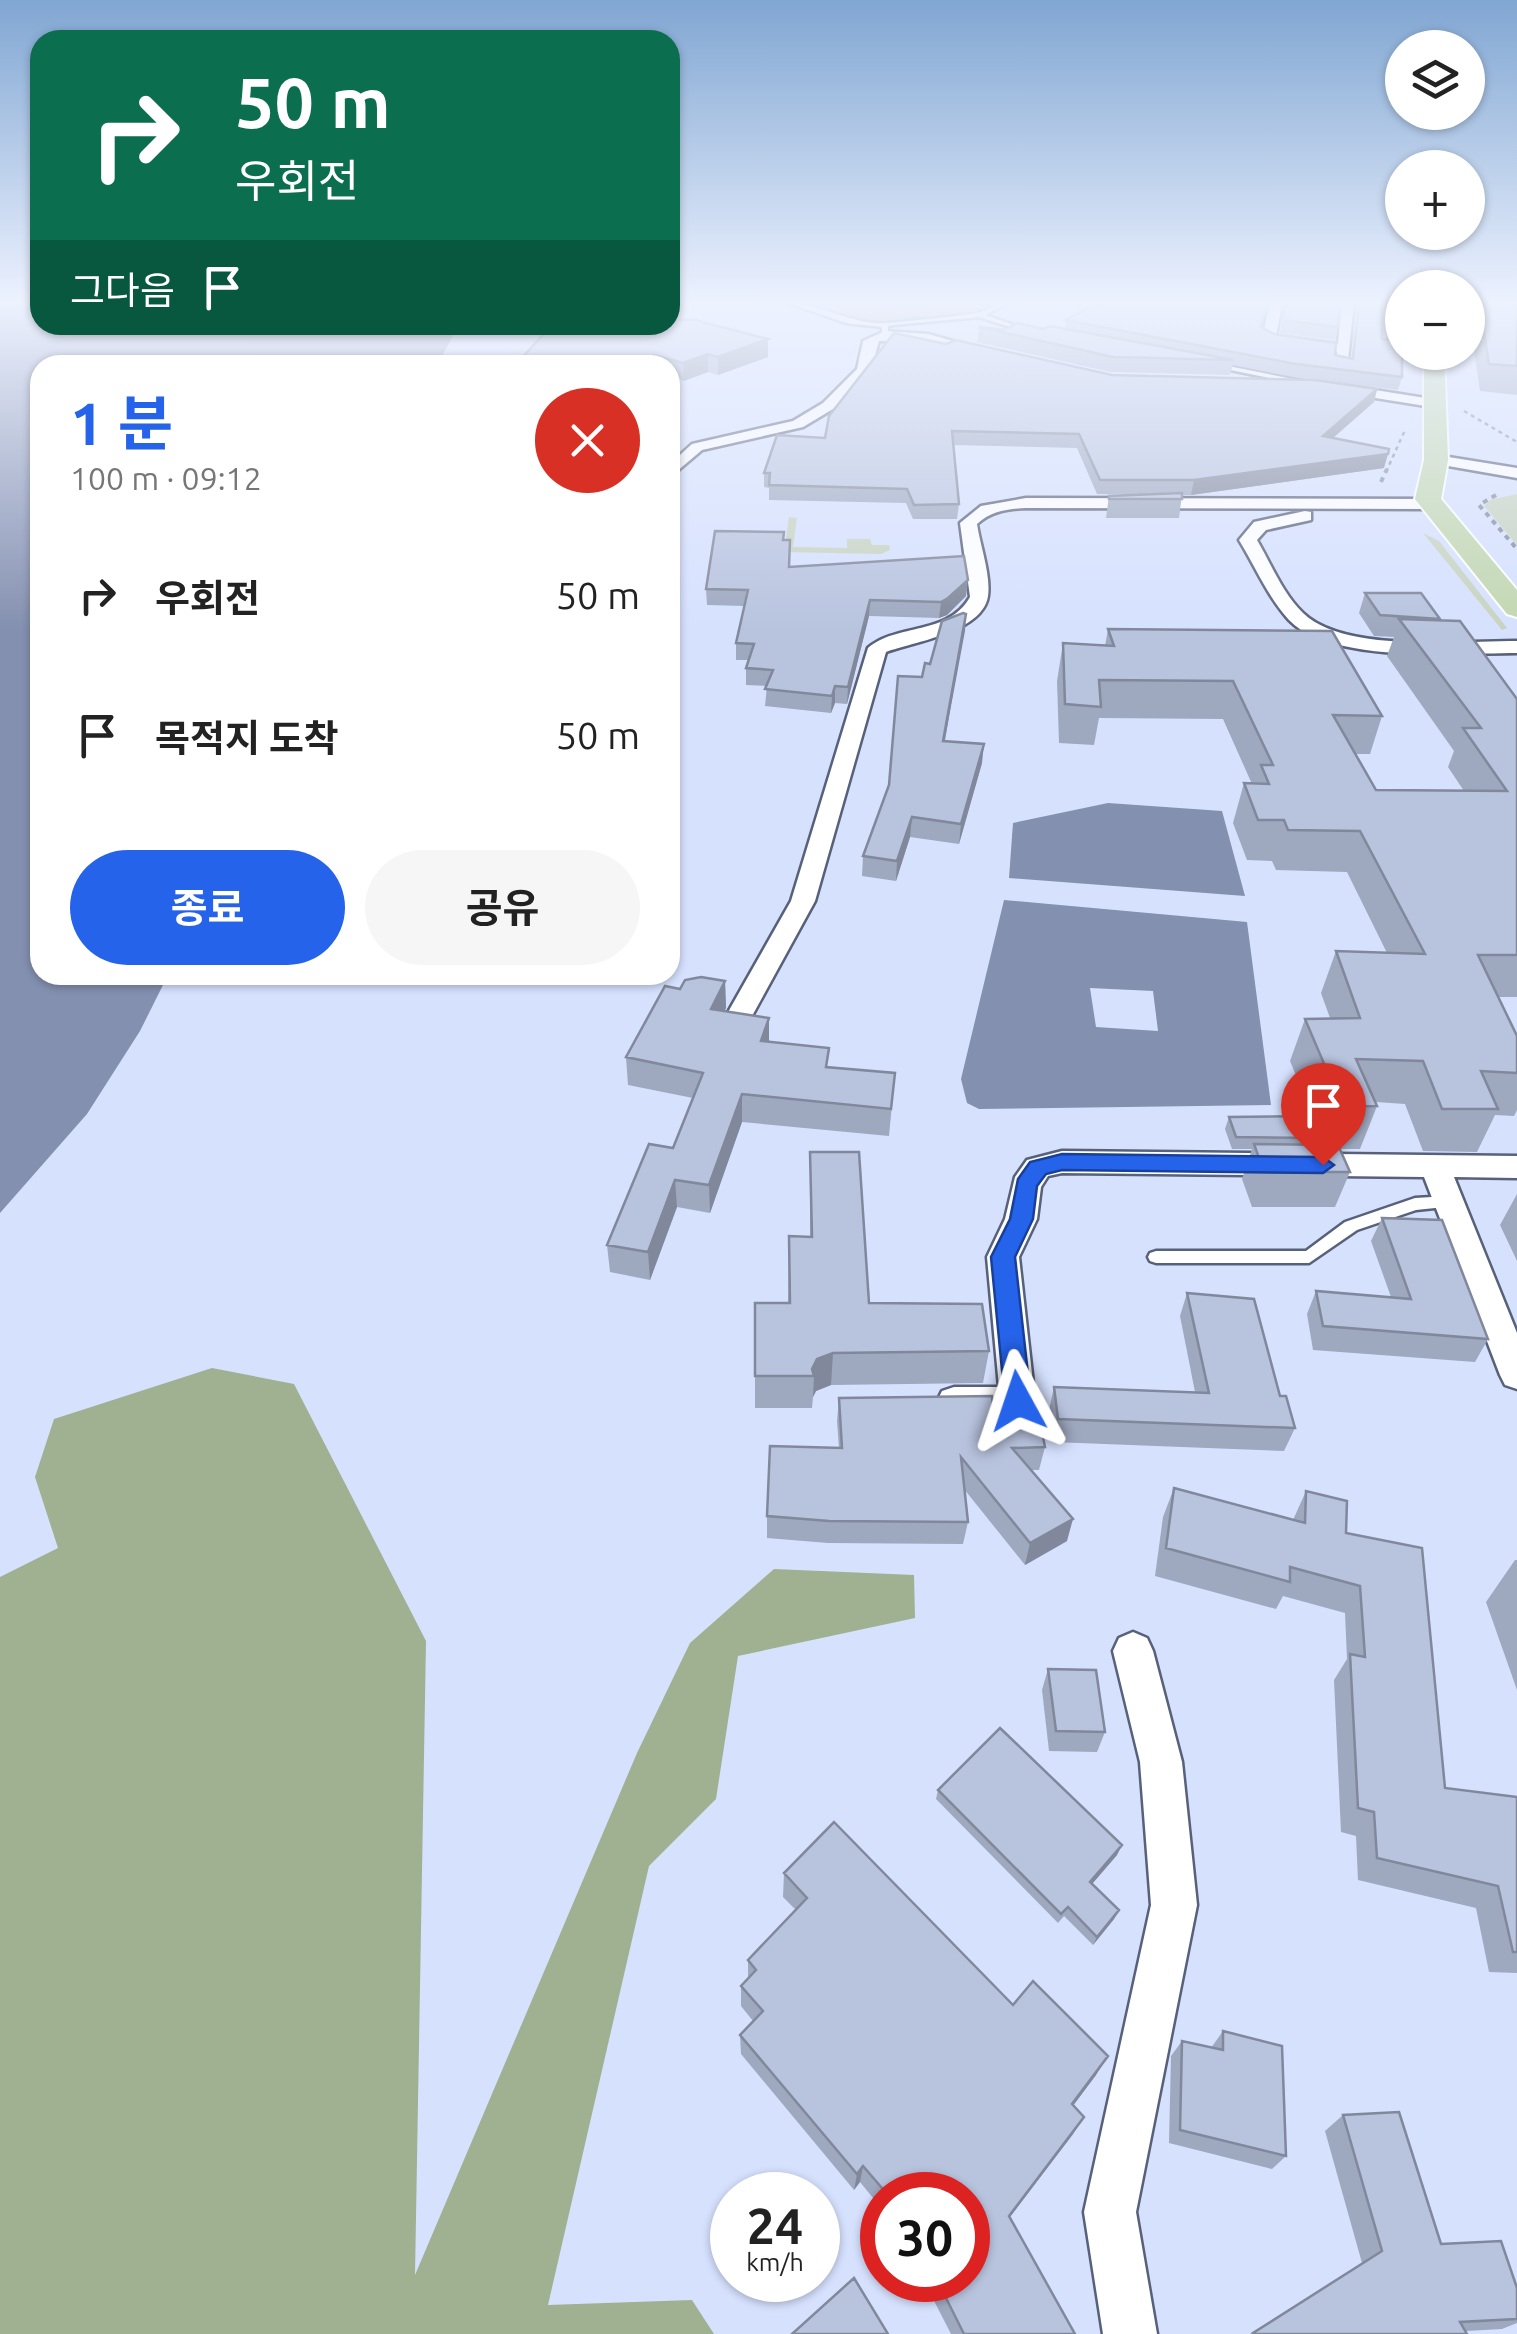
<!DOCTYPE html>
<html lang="ko">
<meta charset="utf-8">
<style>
:root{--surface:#fff;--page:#f6f6f6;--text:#222;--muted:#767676;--accent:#2563eb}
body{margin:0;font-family:Ubuntu,"Noto Sans KR",sans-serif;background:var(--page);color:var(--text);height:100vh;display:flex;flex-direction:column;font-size:38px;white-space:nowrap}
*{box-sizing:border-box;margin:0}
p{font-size:32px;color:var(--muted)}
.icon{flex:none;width:55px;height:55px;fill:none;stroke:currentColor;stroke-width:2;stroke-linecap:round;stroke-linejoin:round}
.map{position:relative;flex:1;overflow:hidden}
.sheet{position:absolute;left:30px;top:355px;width:650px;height:630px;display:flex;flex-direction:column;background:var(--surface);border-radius:30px;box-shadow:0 2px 8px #0004}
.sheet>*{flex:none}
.hud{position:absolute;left:30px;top:30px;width:650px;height:305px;border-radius:30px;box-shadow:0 2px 8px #0004;background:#0b6e4f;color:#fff;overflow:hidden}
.buttons{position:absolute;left:1385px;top:30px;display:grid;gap:20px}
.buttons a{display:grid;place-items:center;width:100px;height:100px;border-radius:50%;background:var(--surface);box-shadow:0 2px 8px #0004;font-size:50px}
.speed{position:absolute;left:710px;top:2172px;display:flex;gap:20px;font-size:50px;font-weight:700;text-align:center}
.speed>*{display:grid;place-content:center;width:130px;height:130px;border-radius:50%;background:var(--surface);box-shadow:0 2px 8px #0004;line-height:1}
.speed small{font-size:25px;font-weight:400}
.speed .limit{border:15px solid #d22;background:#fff;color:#111}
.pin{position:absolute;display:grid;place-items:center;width:85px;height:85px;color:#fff;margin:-102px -42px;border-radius:50% 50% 50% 0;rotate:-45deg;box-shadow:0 0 10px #0007}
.pin .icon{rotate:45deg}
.me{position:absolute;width:110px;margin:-55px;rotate:355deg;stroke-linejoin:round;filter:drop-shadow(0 0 8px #0008)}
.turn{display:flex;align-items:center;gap:35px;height:210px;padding:0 40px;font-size:45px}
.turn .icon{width:130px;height:130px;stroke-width:2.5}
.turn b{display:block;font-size:70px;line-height:85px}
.then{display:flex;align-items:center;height:95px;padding:0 40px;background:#0003;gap:20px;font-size:38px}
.round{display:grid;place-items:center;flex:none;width:105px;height:105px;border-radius:52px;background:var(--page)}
.summary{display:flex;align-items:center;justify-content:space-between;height:170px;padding:0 40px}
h1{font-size:60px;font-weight:700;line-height:75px;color:var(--accent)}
.button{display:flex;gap:20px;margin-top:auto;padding:20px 40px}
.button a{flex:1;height:115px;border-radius:60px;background:var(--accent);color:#fff;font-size:40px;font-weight:700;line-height:115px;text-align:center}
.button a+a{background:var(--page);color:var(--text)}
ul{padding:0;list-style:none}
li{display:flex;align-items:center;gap:30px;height:140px;padding:0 40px}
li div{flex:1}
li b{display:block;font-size:38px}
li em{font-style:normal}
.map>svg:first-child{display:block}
</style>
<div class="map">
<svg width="1517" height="2334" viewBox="0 0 1517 2334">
<rect width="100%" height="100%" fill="#d6e1fe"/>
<!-- green -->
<path fill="#c8d3bf" d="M 1517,494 L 1517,545 L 1484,506 L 1490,500 Z
M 789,517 L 797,518 L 793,547 L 847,548 L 847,539 L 870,539 L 872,545 L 889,545 L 890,550 L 881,554 L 784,552 Z
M 1423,533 L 1439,541 L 1507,628 L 1502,630 Z"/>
<!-- forest -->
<path fill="#9fb190" d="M 799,303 L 995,303 L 975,312 L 871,323 Z
M 212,1368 L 294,1384 L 426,1641 L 415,2275 L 637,1753 L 690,1643 L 774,1569 L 914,1575 L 915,1618 L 738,1656 L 716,1799 L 649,1866 L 548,2305 L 692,2300 L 714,2334 L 0,2334 L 0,1577 L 58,1548 L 35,1477 L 54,1419 Z"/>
<!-- water -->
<path fill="#8490b0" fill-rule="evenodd" d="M 0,303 L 40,303 L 40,325 L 459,325 L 437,365 L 40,365 L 40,975 L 168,975 L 140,1031 L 87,1114 L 0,1213 Z
M 1108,803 L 1222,811 L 1245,896 L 1009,878 L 1013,823 Z
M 1004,900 L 1247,922 L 1271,1105 L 979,1109 L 967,1103 L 961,1079 ZM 1090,988 L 1153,991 L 1158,1031 L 1096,1027 Z"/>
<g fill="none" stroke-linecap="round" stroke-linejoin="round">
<defs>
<path id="lane" d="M 788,303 C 822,303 852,326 887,323 C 915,320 944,318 972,314 C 985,312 995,303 1009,303 L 985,315 L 1031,331 L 1026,332 L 979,317 L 894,325 L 888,326 L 888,335 L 885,337 L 882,335 L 882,327 L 846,323 Z
M 1213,363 L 1303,381 L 1306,383 L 1303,385 L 1211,366 Z
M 1449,1196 L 1454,1198 L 1457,1202 L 1454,1206 L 1416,1210 L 1357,1230 L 1309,1263 L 1156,1263 L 1150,1261 L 1148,1257 L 1150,1253 L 1156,1251 L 1306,1251 L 1345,1222 L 1415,1198 Z"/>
<path id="street" d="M 1270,303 L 1282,303 L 1276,336 L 1338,344 L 1342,303 L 1354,303 L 1347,369 L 1335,366 L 1337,352 L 1272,343 L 1262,338 Z
M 885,331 L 928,334 L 992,352 L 985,356 L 928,342 L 879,341 L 871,370 L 833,409 L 803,427 L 702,450 L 670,477 L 670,464 L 692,444 L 793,421 L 823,403 L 857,369 L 863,341 Z
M 1337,384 L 1438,400 L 1445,404 L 1438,408 L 1332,391 L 1332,385 Z
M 1436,455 L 1517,468 L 1517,478 L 1431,463 L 1431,457 Z
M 1026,498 L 1431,499 L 1439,504 L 1431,509 L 1026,508 C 1007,509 991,511 977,524 C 980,545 991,575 988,596 C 983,632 913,642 886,652 L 815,901 L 746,1027 L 726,1027 L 723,1021 L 791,901 L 868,648 C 897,623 948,636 970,597 L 960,523 L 981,506 Z
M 1305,511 L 1311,512 L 1311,520 L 1266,530 L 1257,540 C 1271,564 1283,594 1303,613 C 1344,653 1462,641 1517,641 L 1517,653 C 1459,653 1331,664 1289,620 C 1268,597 1255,566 1239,540 L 1254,522 Z
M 1062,1151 L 1517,1156 L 1517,1178 L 1454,1177 L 1517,1333 L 1517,1389 L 1505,1385 L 1500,1375 L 1424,1177 L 1062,1173 L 1048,1176 L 1041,1187 L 1037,1219 L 1019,1257 L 1035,1401 L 1030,1411 C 1006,1419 966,1419 942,1411 L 937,1401 L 942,1391 L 954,1387 L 999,1387 L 987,1257 L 1005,1219 L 1015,1177 L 1027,1160 Z
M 1133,1632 L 1147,1638 L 1153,1651 L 1182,1762 L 1197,1905 L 1136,2212 L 1157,2334 L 1103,2334 L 1084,2212 L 1151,1905 L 1140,1762 L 1113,1651 L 1119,1638 Z"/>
<path id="primary" d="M 1424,352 L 1444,352 L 1448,460 L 1441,499 L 1517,590 L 1517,617 L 1507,614 L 1415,499 L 1424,460 Z"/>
</defs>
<!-- lane casing -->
<use href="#lane" stroke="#58617a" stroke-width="5"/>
<!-- street casing -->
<use href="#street" stroke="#58617a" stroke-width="5"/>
<!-- primary casing -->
<use href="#primary" stroke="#fff" stroke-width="4"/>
<!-- path-far1 -->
<path stroke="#848ca1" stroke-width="2.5" stroke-dasharray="4 4" stroke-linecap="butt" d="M 1464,411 L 1517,442
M 1386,472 L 1405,430"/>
<!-- path -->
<path stroke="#848ca1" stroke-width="4" stroke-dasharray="5 5" stroke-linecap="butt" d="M 1381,482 L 1387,469
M 1496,495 L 1479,505 L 1517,549"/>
<!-- lane -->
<use href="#lane" fill="#fff" fill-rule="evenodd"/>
<!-- street -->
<use href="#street" fill="#fff" fill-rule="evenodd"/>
<!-- primary -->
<use href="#primary" fill="#c2d7b0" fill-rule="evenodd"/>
</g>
<!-- wall -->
<path fill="#9ea8bf" d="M 1358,303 L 1382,303 L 1382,339 L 1402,377 L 1398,390 L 1293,377 L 1233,365 L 1230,375 L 1110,372 L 977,342 L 979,327 L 1004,330 L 1065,329 L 1066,320 L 1261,327 L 1274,334 L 1335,355 L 1351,359 Z
M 1468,303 L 1517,303 L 1517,395 L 1480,391 L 1470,323 L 1468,322 Z
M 1286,304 L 1338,327 L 1335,340 L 1280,333 Z
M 768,339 L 768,357 L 718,375 L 708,372 L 684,381 L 670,377 L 670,365 L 522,365 L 521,359 Z
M 946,344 L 1112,375 L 1377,389 L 1374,402 L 1333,438 L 1384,468 L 1191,495 L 1182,495 L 1179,518 L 1106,518 L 1109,496 L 1150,495 L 1097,494 L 1077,448 L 953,445 L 959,504 L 957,519 L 913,519 L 906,503 L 769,500 L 769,488 L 764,487 L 764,473 L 825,438 Z
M 784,532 L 784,540 L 789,567 L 966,596 L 947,615 L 939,618 L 869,616 L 847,704 L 835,703 L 831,713 L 765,706 L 767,686 L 746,685 L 746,668 L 748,660 L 736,660 L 736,643 L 744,606 L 707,605 L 706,589 Z
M 1365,593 L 1440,619 L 1439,620 L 1517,699 L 1517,997 L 1498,997 L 1517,1036 L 1517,1110 L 1514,1116 L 1495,1115 L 1477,1152 L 1423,1151 L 1405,1104 L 1376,1102 L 1377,1106 L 1360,1149 L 1340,1149 L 1350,1172 L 1335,1207 L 1252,1207 L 1242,1179 L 1252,1149 L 1232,1149 L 1225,1129 L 1229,1117 L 1302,1116 L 1307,1102 L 1290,1061 L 1305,1019 L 1330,1018 L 1321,993 L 1336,951 L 1387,953 L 1347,872 L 1276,870 L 1272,861 L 1247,860 L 1233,823 L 1244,783 L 1252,784 L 1223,719 L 1099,718 L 1094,745 L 1059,743 L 1057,681 L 1063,643 L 1105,646 L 1108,629 L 1382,716 L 1370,754 L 1355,754 L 1376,790 L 1464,791 L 1448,767 L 1454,751 L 1387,656 L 1394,637 L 1374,636 L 1359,613 Z
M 966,614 L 945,741 L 982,763 L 959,844 L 910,837 L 896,881 L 862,876 L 863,856 L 889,785 L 922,677 Z
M 725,981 L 726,1008 L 724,1011 L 769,1018 L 769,1042 L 828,1067 L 895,1073 L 889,1136 L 742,1122 L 710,1213 L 677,1207 L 650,1280 L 610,1272 L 607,1245 L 673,1148 L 693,1098 L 628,1085 L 626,1057 L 680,989 Z
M 810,1152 L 869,1303 L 989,1351 L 983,1383 L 831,1385 L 816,1391 L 813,1397 L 812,1408 L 755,1408 L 755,1303 L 788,1303 L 789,1236 L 810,1237 Z
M 1517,1194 L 1517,1261 L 1500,1225 Z
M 1382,1218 L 1488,1339 L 1475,1362 L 1313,1350 L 1307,1314 L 1316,1291 L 1391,1297 L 1371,1241 Z
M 1187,1293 L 1280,1396 L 1295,1428 L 1284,1451 L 1053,1442 L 1049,1410 L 1054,1387 L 1195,1392 L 1180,1316 Z
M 839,1398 L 993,1406 L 1045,1447 L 1039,1470 L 1031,1470 L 1067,1541 L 1025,1565 L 964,1489 L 968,1522 L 963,1544 L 828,1543 L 767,1538 L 767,1516 L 839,1448 L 837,1421 Z
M 1174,1488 L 1293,1520 L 1306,1491 L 1346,1533 L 1445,1788 L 1517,1797 L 1517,1973 L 1489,1972 L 1476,1908 L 1358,1880 L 1356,1836 L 1341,1832 L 1334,1680 L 1347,1659 L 1345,1613 L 1283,1596 L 1276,1609 L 1155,1576 L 1163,1517 Z
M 1515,1560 L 1517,1560 L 1517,1690 L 1486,1602 Z
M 1048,1669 L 1105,1732 L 1097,1752 L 1049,1751 L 1042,1690 Z
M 938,1790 L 1117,1855 L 1092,1884 L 1119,1910 L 1114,1919 L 1093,1945 L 1064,1916 L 1058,1923 L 936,1799 Z
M 784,1873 L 1013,2005 L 1096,2075 L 1073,2105 L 1073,2134 L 1010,2217 L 1075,2334 L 951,2334 L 929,2291 L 935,2280 L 968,2280 L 968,2195 L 882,2195 L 882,2209 L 860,2182 L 854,2190 L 741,2054 L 740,2035 L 753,2021 L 741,2006 L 741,1986 L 748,1978 L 748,1960 L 796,1910 L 783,1897 Z
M 1223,2031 L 1286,2156 L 1272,2169 L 1169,2143 L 1171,2056 L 1182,2041 L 1211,2048 Z
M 1343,2115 L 1441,2244 L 1517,2288 L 1517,2323 L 1502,2329 L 1466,2331 L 1467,2334 L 1250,2334 L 1362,2263 L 1325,2131 Z"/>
<!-- shaded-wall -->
<path fill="#81889b" d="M 768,339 L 768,357 L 718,375 L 718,357 Z
M 708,354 L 708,372 L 684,381 L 683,363 Z
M 655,355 L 655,365 L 629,365 Z
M 1377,389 L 1374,402 L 1319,450 L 1323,436 Z
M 1388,454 L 1384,468 L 1191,495 L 1194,480 Z
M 968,580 L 966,596 L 947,615 L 939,618 L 941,602 Z
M 870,600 L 869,616 L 847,704 L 848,687 Z
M 966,614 L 965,631 L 941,760 L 943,741 Z
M 835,686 L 835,703 L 831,713 L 832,696 Z
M 984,744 L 982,763 L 959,844 L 961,824 Z
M 912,817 L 910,837 L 896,881 L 897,861 Z
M 725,981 L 726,1008 L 712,1037 L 711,1009 Z
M 769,1018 L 769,1046 L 761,1041 Z
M 742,1094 L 742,1122 L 710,1213 L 709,1185 Z
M 675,1180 L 677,1207 L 650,1280 L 648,1252 Z
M 833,1353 L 831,1385 L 816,1391 L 813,1397 L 814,1376 L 812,1369 L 817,1359 Z
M 1073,1519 L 1067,1541 L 1025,1565 L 1030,1543 Z
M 1122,1845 L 1117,1855 L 1086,1891 L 1090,1882 Z
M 1119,1910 L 1114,1919 L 1093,1945 L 1097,1937 Z
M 1108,2056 L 1096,2075 L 1061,2122 L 1072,2104 Z
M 1084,2117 L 1073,2134 L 1000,2230 L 1009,2216 Z
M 863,2166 L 860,2182 L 854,2190 L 857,2174 Z"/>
<!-- building -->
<path fill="#b8c3de" stroke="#81889b" stroke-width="2.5" d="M 1104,303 L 1266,303 L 1261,327 L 1274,334 L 1336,343 L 1335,355 L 1353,359 L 1359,303 L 1382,303 L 1382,339 L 1402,341 L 1402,377 L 1296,364 L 1066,320 L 1090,307 Z
M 1286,303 L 1340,303 L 1338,327 L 1283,320 Z
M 1479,303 L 1517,303 L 1517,366 L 1489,364 Z
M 670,319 L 695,320 L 768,339 L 718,357 L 708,354 L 683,363 L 655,355 L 629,365 L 521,359 L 552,325 L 670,325 Z
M 1017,323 L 1043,329 L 1050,326 L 1234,360 L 1113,357 L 979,327 L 1004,330 Z
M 894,333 L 946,344 L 956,340 L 1112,375 L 1315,380 L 1377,389 L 1323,436 L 1389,449 L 1388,454 L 1194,480 L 1100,480 L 1079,434 L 952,431 L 959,504 L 914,505 L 907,489 L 769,485 L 770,473 L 764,473 L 777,435 L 825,438 L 829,416 Z
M 1182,493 L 1182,499 L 1109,499 L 1109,496 Z
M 715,531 L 784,532 L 783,540 L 790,540 L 789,567 L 964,556 L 968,580 L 948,598 L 941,602 L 870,600 L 848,687 L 835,686 L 832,696 L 765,689 L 773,670 L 746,668 L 754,644 L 736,643 L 748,590 L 706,589 Z
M 1365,593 L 1421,593 L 1440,619 L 1380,615 Z
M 963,613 L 966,614 L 943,741 L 984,744 L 961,824 L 912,817 L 897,861 L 863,856 L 889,785 L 898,676 L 922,677 L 925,663 L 930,664 L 942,621 Z
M 1399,619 L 1460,621 L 1517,699 L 1517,955 L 1478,955 L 1517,1036 L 1517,1073 L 1481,1071 L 1498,1109 L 1442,1109 L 1423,1061 L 1356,1059 L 1377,1106 L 1332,1107 L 1317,1073 L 1328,1073 L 1305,1019 L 1360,1018 L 1336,951 L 1425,954 L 1360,831 L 1288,830 L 1284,820 L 1258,820 L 1244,783 L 1269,784 L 1261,765 L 1273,765 L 1233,681 L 1099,680 L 1101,707 L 1065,704 L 1063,643 L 1114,646 L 1108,629 L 1332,631 L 1382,716 L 1333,715 L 1376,790 L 1507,791 L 1463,728 L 1481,728 Z
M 701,977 L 725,981 L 711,1009 L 769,1018 L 761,1041 L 829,1048 L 826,1067 L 895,1073 L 891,1109 L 742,1094 L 709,1185 L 675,1180 L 648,1252 L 607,1245 L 649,1144 L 673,1148 L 703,1073 L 626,1057 L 665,986 L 680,989 L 685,980 Z
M 1309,1116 L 1317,1138 L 1236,1137 L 1229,1117 Z
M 1254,1144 L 1338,1145 L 1350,1172 L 1264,1172 Z
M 810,1152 L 859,1152 L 869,1303 L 982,1304 L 989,1351 L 833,1353 L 817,1359 L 812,1369 L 814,1376 L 755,1376 L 755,1303 L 790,1303 L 789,1236 L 812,1237 Z
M 1382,1218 L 1442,1220 L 1488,1339 L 1323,1326 L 1316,1291 L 1411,1299 Z
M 1187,1293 L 1254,1299 L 1280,1396 L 1286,1396 L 1295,1428 L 1058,1419 L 1054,1387 L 1209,1393 Z
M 992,1396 L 993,1406 L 1037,1406 L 1045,1447 L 1012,1448 L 1073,1519 L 1030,1543 L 961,1457 L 968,1522 L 829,1521 L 767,1516 L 770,1446 L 842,1448 L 839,1398 Z
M 1174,1488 L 1305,1523 L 1306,1491 L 1347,1501 L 1346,1533 L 1422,1548 L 1445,1788 L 1517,1797 L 1517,1952 L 1513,1952 L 1498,1886 L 1377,1858 L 1374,1812 L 1358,1808 L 1350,1654 L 1365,1657 L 1360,1586 L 1290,1567 L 1290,1582 L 1166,1548 Z
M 1048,1669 L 1096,1670 L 1105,1732 L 1056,1731 Z
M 1000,1728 L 1122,1845 L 1090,1882 L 1119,1910 L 1097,1937 L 1068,1907 L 1061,1914 L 938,1790 Z
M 834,1822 L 1013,2005 L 1033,1981 L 1108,2056 L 1072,2104 L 1084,2117 L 1009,2216 L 1075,2334 L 964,2334 L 937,2280 L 968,2280 L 968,2195 L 888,2195 L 863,2166 L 857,2174 L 740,2035 L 763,2011 L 741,1986 L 756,1970 L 748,1960 L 807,1898 L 784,1873 Z
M 1223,2031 L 1282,2046 L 1286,2156 L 1180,2130 L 1182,2041 L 1223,2050 Z
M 1399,2112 L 1441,2244 L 1501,2241 L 1517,2288 L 1517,2319 L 1460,2322 L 1467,2334 L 1254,2334 L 1253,2333 L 1382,2251 L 1343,2115 Z
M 854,2278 L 888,2334 L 792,2334 Z"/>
<!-- sky -->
<linearGradient id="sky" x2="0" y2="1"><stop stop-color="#80a6d2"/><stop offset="0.48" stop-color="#edf2ff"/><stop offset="1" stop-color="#edf2ff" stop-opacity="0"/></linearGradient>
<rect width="1517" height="630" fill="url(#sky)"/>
<!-- route -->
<path fill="#2563eb" stroke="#184099" stroke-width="2.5" d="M 1062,1154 L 1323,1157 L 1334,1165 L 1323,1173 L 1062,1170 L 1046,1174 L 1037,1186 L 1033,1219 L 1015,1257 L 1031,1401 L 1028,1408 L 1018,1412 L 1009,1408 L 1005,1401 L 991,1257 L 1010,1219 L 1018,1179 L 1030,1162 Z"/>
</svg>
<div class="buttons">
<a><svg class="icon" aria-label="layers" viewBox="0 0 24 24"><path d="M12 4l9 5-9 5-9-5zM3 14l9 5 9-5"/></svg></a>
<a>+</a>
<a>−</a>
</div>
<div class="speed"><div>24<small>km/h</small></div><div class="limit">30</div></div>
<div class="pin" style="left:1323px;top:1165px;background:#d93025"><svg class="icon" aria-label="arrive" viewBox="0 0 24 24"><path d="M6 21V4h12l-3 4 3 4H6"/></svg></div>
<svg class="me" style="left:1018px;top:1401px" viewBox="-20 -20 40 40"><path d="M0-17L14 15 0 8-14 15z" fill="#2563eb" stroke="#fff" stroke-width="4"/></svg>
<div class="hud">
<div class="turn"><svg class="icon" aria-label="right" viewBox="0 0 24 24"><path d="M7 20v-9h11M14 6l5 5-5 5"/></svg><div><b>50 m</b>우회전</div></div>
<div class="then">그다음<svg class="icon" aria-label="arrive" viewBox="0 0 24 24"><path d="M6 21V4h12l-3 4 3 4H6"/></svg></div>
</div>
<section class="sheet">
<div class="summary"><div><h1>1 분</h1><p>100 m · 09:12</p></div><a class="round" style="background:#d93025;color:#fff"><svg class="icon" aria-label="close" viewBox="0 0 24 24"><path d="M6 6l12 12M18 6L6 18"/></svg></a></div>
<ul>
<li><svg class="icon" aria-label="right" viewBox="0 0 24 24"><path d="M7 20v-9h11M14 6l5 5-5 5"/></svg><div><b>우회전</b></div><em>50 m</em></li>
<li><svg class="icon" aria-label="arrive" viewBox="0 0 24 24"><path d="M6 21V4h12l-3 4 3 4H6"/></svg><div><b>목적지 도착</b></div><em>50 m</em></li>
</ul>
<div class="button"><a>종료</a><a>공유</a></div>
</section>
</div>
